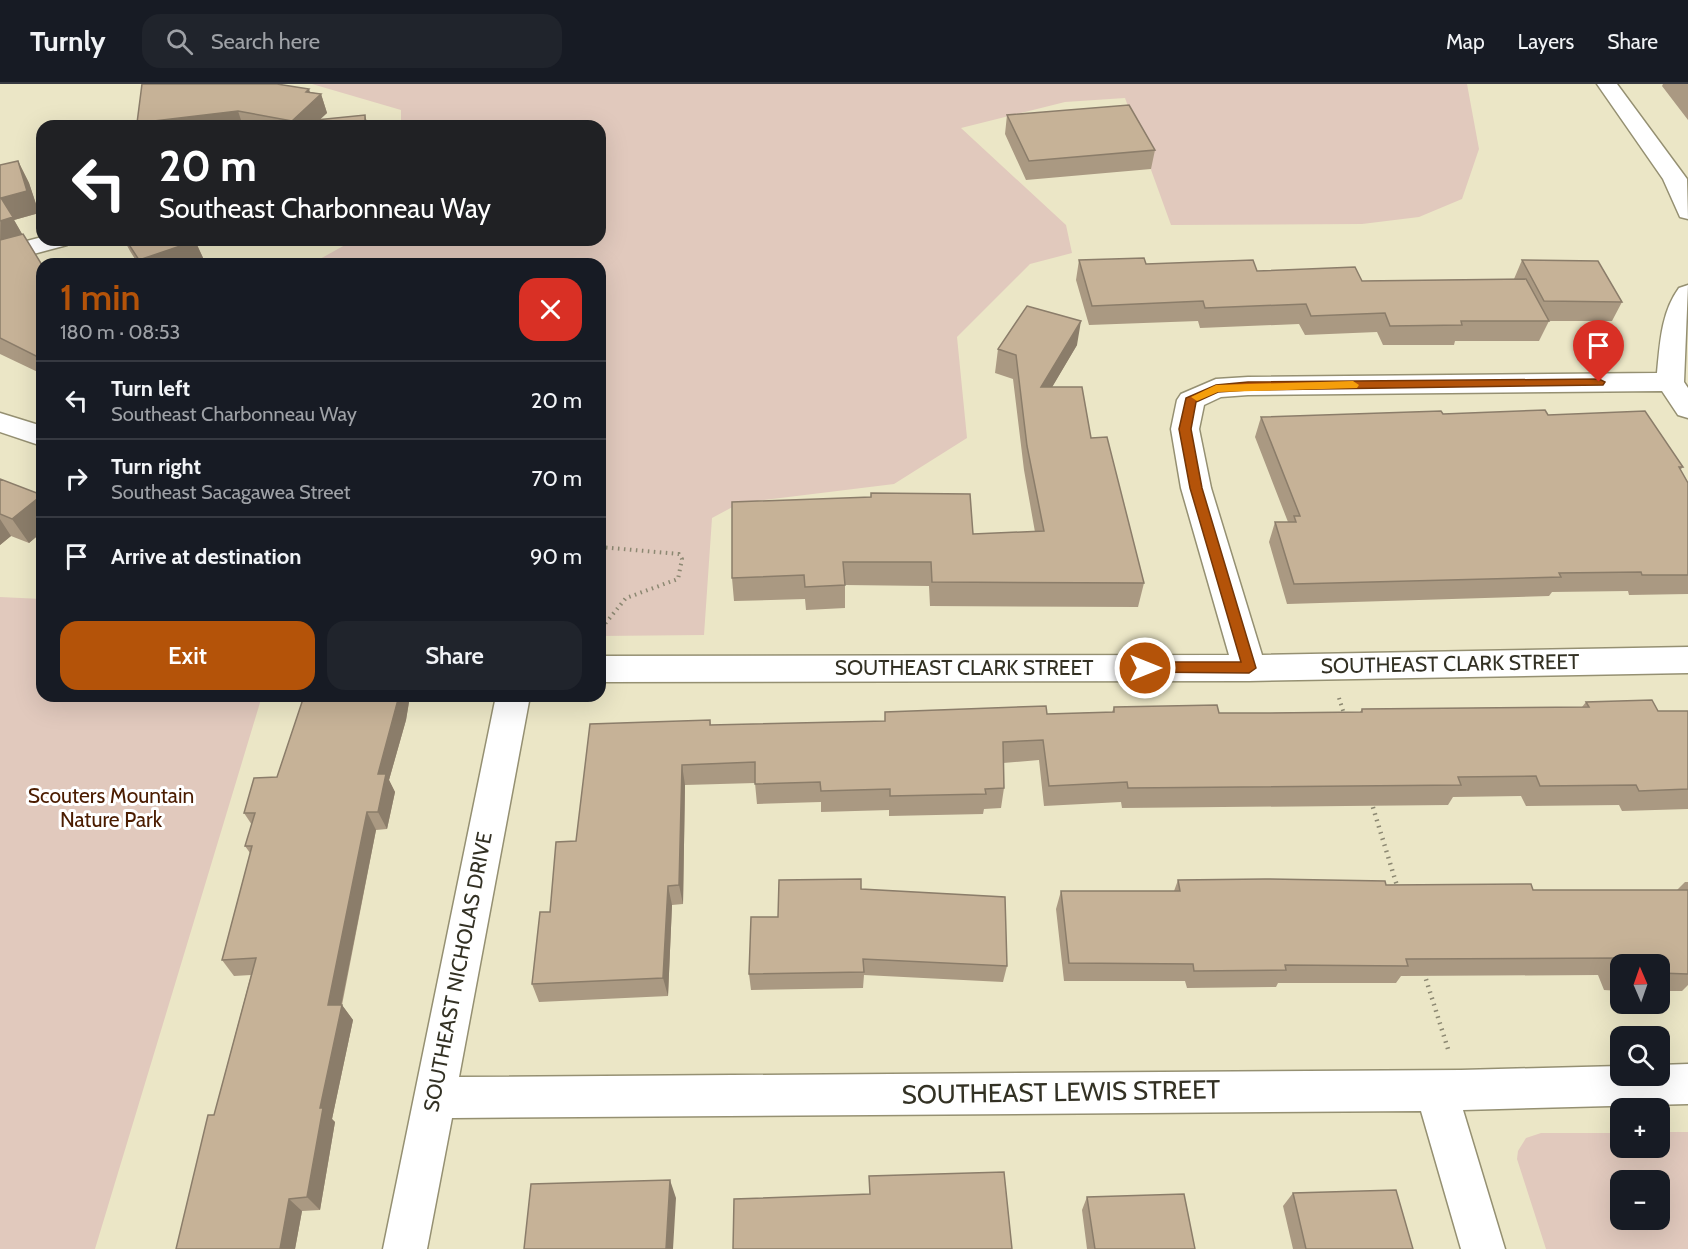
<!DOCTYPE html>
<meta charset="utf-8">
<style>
:root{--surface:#171b24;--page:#20242c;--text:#f1f3f6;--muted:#9ea1a6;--line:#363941;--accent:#b45309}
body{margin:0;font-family:Cabin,sans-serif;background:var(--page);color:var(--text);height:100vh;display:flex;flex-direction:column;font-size:22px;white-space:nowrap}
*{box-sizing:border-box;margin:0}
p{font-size:20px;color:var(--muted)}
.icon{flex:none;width:33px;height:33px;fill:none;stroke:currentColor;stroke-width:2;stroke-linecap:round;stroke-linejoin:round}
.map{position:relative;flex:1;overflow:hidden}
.drawer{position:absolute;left:36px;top:174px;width:570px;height:444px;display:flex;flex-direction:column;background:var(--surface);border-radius:18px;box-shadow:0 6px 24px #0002}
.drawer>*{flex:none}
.hud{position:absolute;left:36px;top:36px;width:570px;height:126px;border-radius:18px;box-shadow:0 6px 24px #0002;background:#202124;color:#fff;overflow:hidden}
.needle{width:39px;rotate:358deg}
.tools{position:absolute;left:1610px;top:870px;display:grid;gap:12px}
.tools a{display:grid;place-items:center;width:60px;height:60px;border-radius:12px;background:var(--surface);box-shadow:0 6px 24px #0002;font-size:30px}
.pin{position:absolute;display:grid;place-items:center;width:51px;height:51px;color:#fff;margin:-62px -26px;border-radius:50% 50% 50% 0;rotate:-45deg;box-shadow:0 0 6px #0007}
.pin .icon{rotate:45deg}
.me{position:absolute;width:66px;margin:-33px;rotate:90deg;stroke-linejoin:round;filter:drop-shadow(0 0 4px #0008)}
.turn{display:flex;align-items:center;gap:21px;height:126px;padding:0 24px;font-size:27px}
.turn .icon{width:78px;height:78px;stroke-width:2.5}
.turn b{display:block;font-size:42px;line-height:51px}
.round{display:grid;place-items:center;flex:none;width:63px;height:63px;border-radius:18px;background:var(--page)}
.headline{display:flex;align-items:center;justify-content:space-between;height:102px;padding:0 24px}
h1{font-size:36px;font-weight:600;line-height:45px;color:var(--accent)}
.cta{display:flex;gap:12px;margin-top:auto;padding:12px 24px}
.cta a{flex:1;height:69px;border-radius:18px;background:var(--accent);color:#fff;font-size:24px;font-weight:600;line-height:69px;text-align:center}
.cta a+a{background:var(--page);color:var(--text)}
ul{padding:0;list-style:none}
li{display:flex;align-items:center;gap:18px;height:78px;padding:0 24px;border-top:2px solid var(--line)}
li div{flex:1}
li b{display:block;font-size:22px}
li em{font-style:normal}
header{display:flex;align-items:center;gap:36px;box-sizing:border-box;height:84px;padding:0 30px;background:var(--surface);border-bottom:2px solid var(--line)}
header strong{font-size:28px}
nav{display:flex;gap:33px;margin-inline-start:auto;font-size:21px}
.search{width:420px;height:54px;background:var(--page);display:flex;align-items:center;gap:15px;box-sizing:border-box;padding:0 21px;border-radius:18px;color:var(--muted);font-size:22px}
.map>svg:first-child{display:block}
</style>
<header>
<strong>Turnly</strong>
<div class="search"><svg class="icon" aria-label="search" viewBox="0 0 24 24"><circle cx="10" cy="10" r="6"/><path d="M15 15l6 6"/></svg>Search here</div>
<nav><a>Map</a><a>Layers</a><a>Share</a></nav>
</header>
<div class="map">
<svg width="1688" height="1165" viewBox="0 0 1688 1165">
<rect width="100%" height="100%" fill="#ebe6c6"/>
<!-- green -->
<path fill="#e1c9bd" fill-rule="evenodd" d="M 312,0 L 1467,0 L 1479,65 L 1462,115 L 1419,133 L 1362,140 L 1171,141 L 1125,14 L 1065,18 L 961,44 L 1066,141 L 1072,169 L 1030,180 L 957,253 L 967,354 L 894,400 L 740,419 L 712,434 L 704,551 L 600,552 L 600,180 L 311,180 L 354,156 L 600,156 L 600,42 L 401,42 L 401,26 Z
M 0,513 L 42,515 L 42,612 L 262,612 L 95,1165 L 0,1165 Z
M 1659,1048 L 1688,1048 L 1688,1165 L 1546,1165 L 1517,1075 L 1518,1067 L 1526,1054 L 1541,1049 L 1620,1049 L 1620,1064 L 1659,1064 ZM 1659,1096 L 1659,1136 L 1620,1136 L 1620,1096 Z"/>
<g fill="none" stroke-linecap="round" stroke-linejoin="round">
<defs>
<path id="street" d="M 1597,0 L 1617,0 L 1687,95 L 1688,135 L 1680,133 L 1663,95 Z
M 42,153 L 42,156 L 70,156 L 67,161 L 0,179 L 0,164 Z
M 1688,201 L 1684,298 L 1688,304 L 1688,334 L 1678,331 L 1662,307 L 1248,311 L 1221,313 L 1204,321 L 1199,345 L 1211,404 L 1262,571 L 1688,563 L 1688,589 L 1249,597 L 600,598 L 600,572 L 1229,571 L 1181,404 L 1171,345 L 1177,316 L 1181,310 L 1216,295 L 1248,293 L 1657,289 C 1660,259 1661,229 1679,204 Z
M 0,329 L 42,342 L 42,362 L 0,348 Z
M 496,612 L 530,612 L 459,993 L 1461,986 L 1620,982 L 1620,992 L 1659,992 L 1659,981 L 1688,980 L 1688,1020 L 1463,1026 L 1505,1165 L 1461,1165 L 1421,1027 L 452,1034 L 427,1165 L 383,1165 Z"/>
</defs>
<!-- street casing -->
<use href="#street" stroke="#959072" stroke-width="3"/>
<!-- path-far1 -->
<path stroke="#8c8872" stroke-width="4" stroke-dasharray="1.5 4.5" stroke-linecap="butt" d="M 600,463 L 679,470 L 682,475 L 678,495 L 626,514 L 600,546
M 1339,614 L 1345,633"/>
<!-- path -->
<path stroke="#8c8872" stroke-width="4.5" stroke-dasharray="1.5 5" stroke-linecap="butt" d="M 1371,717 L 1398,805
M 1424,889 L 1448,965"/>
<!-- street -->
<use href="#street" fill="#fff" fill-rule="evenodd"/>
</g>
<!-- wall -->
<path fill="#aa9982" d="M 1663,0 L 1688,0 L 1688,36 L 1662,2 Z
M 310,8 L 321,10 L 327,29 L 319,36 L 368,42 L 138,42 L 137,39 Z
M 1007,31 L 1155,66 L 1151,85 L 1026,96 L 1005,50 Z
M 42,73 L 42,84 L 38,76 Z
M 18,77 L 29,99 L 39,129 L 14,136 L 22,150 L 42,181 L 42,290 L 0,270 L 0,81 Z
M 124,156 L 195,156 L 204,176 L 192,180 L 138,180 L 130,167 Z
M 293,156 L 319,156 L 315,160 Z
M 1079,176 L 1257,187 L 1362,197 L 1514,195 L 1522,176 L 1622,218 L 1612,237 L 1549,237 L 1539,257 L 1455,257 L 1454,261 L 1383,261 L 1377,248 L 1305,251 L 1299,240 L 1200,244 L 1198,237 L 1089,241 L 1076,196 Z
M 1077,261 L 1052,303 L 1091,354 L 1144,499 L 1138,523 L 930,522 L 929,502 L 845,501 L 845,524 L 806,526 L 805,515 L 734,517 L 732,494 L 973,450 L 1035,448 L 1024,386 L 1013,295 L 995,289 L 998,265 Z
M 1443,330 L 1548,331 L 1683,383 L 1680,386 L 1688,399 L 1688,510 L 1629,511 L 1628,507 L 1552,508 L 1549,512 L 1287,520 L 1269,458 L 1275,438 L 1288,438 L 1255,353 L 1261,333 Z
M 0,395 L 42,411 L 42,448 L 29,459 L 11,452 L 0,461 Z
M 304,612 L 410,612 L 406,636 L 389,696 L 395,708 L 387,745 L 376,746 L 342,921 L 353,936 L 332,1035 L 335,1038 L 320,1126 L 302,1127 L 295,1165 L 214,1031 L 251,891 L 234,892 L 222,876 L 250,769 L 245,762 L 252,741 L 244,729 L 277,693 Z
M 1586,618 L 1658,627 L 1688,627 L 1688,725 L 1622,727 L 1619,721 L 1526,722 L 1521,712 L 1453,713 L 1448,721 L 1122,724 L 1121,718 L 1044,722 L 1039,676 L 1003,679 L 1004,704 L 1001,724 L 984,725 L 983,730 L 889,732 L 889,726 L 821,728 L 821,718 L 757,720 L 755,699 L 685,701 L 683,820 L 672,821 L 668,912 L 539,918 L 532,900 L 550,828 L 576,757 L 710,636 L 711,641 L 885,637 L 885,628 L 1047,630 L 1112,628 L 1114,623 L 1219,629 L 1263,629 L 1360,628 L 1362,625 L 1582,623 Z
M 1178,796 L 1386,801 L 1533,806 L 1677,806 L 1685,798 L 1688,798 L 1688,901 L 1682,907 L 1659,907 L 1659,880 L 1620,880 L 1620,907 L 1604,906 L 1598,891 L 1401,892 L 1396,899 L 1278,899 L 1276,903 L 1187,904 L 1185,897 L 1064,897 L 1056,825 L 1061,807 L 1174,807 Z
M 861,805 L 1007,882 L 1003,898 L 864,891 L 863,904 L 751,906 L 749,890 Z
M 1293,1109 L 1413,1165 L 1293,1165 L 1283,1122 Z
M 1087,1113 L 1195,1165 L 1087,1165 L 1082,1126 Z"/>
<!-- shaded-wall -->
<path fill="#8b7d6a" d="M 309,5 L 313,18 L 321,10 L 327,29 L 313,42 L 293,42 L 292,37 L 306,8 Z
M 238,27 L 243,42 L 138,42 L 137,39 Z
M 365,31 L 368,42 L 365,42 Z
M 18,77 L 29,99 L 39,129 L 14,136 L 25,155 L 0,162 L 1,114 Z
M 195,157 L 204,176 L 192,180 L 140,180 L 139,176 Z
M 1081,237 L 1077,261 L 1038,327 L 1041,303 Z
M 42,411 L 42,448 L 29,459 L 12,435 Z
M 0,435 L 11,452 L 0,461 Z
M 399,612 L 410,612 L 406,636 L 389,696 L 395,708 L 387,745 L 378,728 L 378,690 Z
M 682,681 L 685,701 L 683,820 L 679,801 Z
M 367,728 L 376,746 L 338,937 L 328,921 Z
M 668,802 L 672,821 L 668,912 L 663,894 Z
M 342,921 L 353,936 L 332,1035 L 335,1038 L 320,1126 L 307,1113 L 320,1024 Z
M 670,1096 L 676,1114 L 673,1165 L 666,1165 Z
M 289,1115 L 302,1127 L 295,1165 L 280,1165 Z"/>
<!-- building -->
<path fill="#c6b297" stroke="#8b7d6a" stroke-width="1.5" d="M 142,0 L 277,0 L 309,5 L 306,8 L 321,10 L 292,37 L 238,27 L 137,39 Z
M 1129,21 L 1155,66 L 1029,77 L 1007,31 Z
M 365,31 L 365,42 L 296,42 L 296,38 Z
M 18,77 L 27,107 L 1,114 L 13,133 L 0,137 L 0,81 Z
M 23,150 L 42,181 L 42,275 L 0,254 L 0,156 Z
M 126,156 L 195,156 L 195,157 L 139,176 Z
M 1144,174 L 1146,180 L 1253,176 L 1257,187 L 1355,183 L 1362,197 L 1526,195 L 1549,237 L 1461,237 L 1462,241 L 1390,242 L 1385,229 L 1311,232 L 1306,220 L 1205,224 L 1203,217 L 1092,222 L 1079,176 Z
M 1522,176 L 1598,177 L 1622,218 L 1544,217 Z
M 1027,222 L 1081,237 L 1041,303 L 1082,303 L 1091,354 L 1107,353 L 1144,499 L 932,498 L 931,478 L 843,478 L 845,501 L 805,503 L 804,491 L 732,494 L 732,418 L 871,413 L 871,409 L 970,410 L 973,450 L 1044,447 L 1027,362 L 1016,271 L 998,265 Z
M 1545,326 L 1548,331 L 1645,327 L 1683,383 L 1679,383 L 1688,399 L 1688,491 L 1642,491 L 1641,488 L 1559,489 L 1561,493 L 1294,500 L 1275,438 L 1296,438 L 1294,432 L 1300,432 L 1261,333 L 1441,327 L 1443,330 Z
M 0,395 L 42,411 L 12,435 L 0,430 Z
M 304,612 L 399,612 L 378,690 L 386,690 L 378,728 L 367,728 L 328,921 L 342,921 L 320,1024 L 323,1024 L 307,1113 L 289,1115 L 280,1165 L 176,1165 L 208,1031 L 214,1031 L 256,874 L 222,876 L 252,762 L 245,762 L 255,729 L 244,729 L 254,694 L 277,693 Z
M 1652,616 L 1658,627 L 1688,627 L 1688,705 L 1639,707 L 1636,701 L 1540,702 L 1536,692 L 1458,693 L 1461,701 L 1128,704 L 1127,698 L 1049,702 L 1043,656 L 1003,658 L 1004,704 L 985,705 L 986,710 L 890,712 L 890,705 L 821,707 L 820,698 L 755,700 L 755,678 L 682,681 L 679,801 L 668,802 L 663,894 L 532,900 L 540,828 L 550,828 L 556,758 L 576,757 L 590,640 L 710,636 L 710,641 L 885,637 L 885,628 L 1046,622 L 1047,630 L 1114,628 L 1114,623 L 1217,621 L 1219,629 L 1263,629 L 1362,628 L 1362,625 L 1589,623 L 1586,618 Z
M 861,795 L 861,805 L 1005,813 L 1007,882 L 863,875 L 864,888 L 749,890 L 751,833 L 778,833 L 779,796 Z
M 1265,795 L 1385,797 L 1386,801 L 1531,800 L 1533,806 L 1688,806 L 1688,890 L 1659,889 L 1659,880 L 1620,880 L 1620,887 L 1615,874 L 1406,875 L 1408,882 L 1285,881 L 1286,886 L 1194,887 L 1193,880 L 1069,879 L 1061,807 L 1180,807 L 1178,796 Z
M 1004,1088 L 1012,1165 L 733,1165 L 734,1115 L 870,1110 L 869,1092 Z
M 670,1096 L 666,1165 L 524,1165 L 531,1100 Z
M 1396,1106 L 1413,1165 L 1306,1165 L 1293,1109 Z
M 1184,1110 L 1195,1165 L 1095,1165 L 1087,1113 Z"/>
<!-- route -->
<path fill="#b45309" stroke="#753606" stroke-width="1.5" d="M 1599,295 L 1605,298 L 1603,301 L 1248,306 L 1218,308 L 1196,318 L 1191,345 L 1202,404 L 1256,584 L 1249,589 L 1140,588 L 1138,584 L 1145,578 L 1241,578 L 1190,404 L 1179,345 L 1186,314 L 1216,301 L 1248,298 Z"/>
<!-- slow -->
<path fill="#f59e0b" d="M 1353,297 L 1359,301 L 1357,304 L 1218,308 L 1197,317 L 1191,313 L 1216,301 Z"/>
<g text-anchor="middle" stroke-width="6" stroke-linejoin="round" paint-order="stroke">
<!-- street labels -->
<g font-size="21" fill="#333124" stroke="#fff">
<text transform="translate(1450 580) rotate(-1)" y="7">SOUTHEAST CLARK STREET</text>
<text x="964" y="591">SOUTHEAST CLARK STREET</text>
<text transform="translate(458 888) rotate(-79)" y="7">SOUTHEAST NICHOLAS DRIVE</text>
</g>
<!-- park labels -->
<g font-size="21" fill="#4b1c00" stroke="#fff">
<text x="111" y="719">Scouters Mountain<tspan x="111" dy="24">Nature Park</tspan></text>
</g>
<!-- near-street labels -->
<g font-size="26" fill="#333124" stroke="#fff">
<text transform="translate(1061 1008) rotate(-1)" y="9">SOUTHEAST LEWIS STREET</text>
</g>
</g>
</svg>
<div class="tools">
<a><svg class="needle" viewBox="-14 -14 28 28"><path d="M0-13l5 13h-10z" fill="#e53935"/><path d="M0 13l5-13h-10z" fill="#9ea1a6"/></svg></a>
<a><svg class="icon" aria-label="search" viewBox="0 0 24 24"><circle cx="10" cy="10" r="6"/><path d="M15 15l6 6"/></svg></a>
<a>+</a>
<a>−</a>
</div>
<div class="pin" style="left:1599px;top:298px;background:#d93025"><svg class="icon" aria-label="arrive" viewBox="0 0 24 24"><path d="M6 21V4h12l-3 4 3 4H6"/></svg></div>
<svg class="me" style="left:1145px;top:584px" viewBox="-20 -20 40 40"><circle r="17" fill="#b45309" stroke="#fff" stroke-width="3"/><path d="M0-11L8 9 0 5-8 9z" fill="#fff"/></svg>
<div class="hud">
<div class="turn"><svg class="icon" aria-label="left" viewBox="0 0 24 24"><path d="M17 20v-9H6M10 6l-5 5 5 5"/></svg><div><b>20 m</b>Southeast Charbonneau Way</div></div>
</div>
<section class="drawer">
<div class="headline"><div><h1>1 min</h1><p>180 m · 08:53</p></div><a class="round" style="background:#d93025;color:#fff"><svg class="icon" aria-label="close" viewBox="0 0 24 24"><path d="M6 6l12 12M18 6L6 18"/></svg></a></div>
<ul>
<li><svg class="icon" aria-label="left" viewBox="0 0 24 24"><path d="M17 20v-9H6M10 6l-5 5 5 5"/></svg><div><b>Turn left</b><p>Southeast Charbonneau Way</p></div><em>20 m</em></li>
<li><svg class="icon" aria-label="right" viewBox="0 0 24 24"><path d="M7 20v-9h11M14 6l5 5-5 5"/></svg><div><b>Turn right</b><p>Southeast Sacagawea Street</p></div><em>70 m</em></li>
<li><svg class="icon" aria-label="arrive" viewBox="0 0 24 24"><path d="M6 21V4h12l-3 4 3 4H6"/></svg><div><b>Arrive at destination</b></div><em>90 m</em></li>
</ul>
<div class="cta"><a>Exit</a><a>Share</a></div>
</section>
</div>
